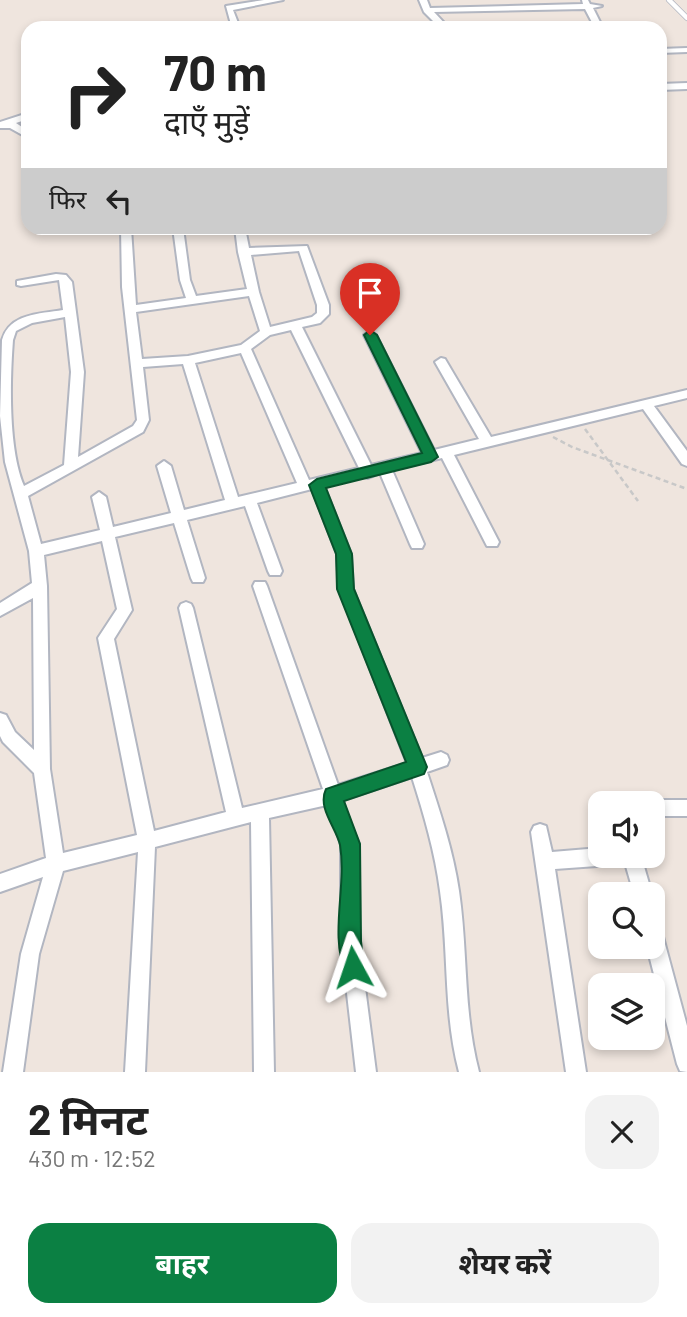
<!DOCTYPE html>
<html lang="hi">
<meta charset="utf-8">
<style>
:root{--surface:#fff;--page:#f2f2f2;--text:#222;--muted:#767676;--accent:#0b8043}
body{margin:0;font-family:Barlow,"Noto Sans Devanagari",sans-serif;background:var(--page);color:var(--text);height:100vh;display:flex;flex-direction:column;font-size:26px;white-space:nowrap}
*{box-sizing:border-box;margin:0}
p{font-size:23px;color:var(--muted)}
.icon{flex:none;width:38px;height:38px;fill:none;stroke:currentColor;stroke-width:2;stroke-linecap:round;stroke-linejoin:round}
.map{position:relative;height:1072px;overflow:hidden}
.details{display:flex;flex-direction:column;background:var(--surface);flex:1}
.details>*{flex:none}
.banner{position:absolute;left:21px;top:21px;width:646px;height:214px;border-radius:21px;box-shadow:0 4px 10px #0003;background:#fff;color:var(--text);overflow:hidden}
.buttons{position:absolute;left:588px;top:791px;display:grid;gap:14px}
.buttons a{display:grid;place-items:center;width:77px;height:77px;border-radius:14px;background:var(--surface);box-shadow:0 4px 10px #0003;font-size:35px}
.pin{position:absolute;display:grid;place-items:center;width:60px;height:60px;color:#fff;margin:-72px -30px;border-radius:50% 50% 50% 0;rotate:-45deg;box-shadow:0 0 7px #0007}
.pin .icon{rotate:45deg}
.me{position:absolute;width:77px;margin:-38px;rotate:355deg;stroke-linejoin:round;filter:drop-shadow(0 0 5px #0008)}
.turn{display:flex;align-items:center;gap:24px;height:147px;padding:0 28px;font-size:32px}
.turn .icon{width:91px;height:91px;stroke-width:2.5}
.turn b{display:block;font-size:49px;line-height:60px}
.then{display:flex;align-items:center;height:66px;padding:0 28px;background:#0003;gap:14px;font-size:26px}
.round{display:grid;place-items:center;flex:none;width:74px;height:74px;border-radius:21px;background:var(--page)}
.headline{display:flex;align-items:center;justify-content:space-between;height:119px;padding:0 28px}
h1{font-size:42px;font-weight:700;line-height:52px}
.button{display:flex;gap:14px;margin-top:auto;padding:14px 28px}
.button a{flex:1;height:80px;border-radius:21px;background:var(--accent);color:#fff;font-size:28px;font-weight:700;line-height:80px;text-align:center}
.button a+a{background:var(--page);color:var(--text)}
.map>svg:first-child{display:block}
</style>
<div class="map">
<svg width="687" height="1072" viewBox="0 0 687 1072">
<rect width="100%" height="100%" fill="#efe5de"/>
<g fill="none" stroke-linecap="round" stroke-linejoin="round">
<defs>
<path id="service" d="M 669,0 L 687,18"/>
<path id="minor" d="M 264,0 L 283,0 L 233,10 L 240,28 L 232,28 L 226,6 Z
M 419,0 L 427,0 L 430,8 L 583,4 L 582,0 L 588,0 L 590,4 L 602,6 L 593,8 L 603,28 L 595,28 L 585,9 L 434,12 L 449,28 L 440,28 L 424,12 Z
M 687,48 L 687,52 L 660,53 L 660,49 Z
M 687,83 L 687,89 L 660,90 L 660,84 Z
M 28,113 L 28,119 L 16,123 L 28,131 L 28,138 L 10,128 L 0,128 L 0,122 Z
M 121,228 L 131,228 L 136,305 L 186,298 L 180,280 L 173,228 L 183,228 L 190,280 L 196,296 L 247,289 L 238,252 L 235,228 L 245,228 L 249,248 L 307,246 L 329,305 L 329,314 L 320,323 L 302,327 L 371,465 L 422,453 L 364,335 L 370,331 L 376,335 L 434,450 L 479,439 L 435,362 L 441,358 L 445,359 L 491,437 L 687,390 L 687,398 L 654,406 L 687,451 L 687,466 L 682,464 L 643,409 L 454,455 L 499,542 L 497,546 L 487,546 L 442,458 L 392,470 L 424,544 L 422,548 L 412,548 L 410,544 L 380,473 L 368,478 L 364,477 L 324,486 L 351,554 L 353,589 L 422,758 L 441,752 L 447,755 L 449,760 L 447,765 L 427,772 C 440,812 453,850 459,891 C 468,952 463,1011 479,1072 L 459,1072 C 443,1011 449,952 440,891 C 435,852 424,815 412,777 L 343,800 L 347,816 L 359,844 L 359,941 L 376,1072 L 356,1072 L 341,941 L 341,844 L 327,805 L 269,818 L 274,1072 L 254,1072 L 251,822 L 155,847 L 145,1072 L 125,1072 L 138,852 L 63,871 L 39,954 L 23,1072 L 3,1072 L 21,954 L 43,877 L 0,892 L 0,874 L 46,858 L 34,773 L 3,742 L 0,736 L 0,713 L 6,715 L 15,732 L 34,750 L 33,598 L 0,616 L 0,603 L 32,583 L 29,551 L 5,462 L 0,416 L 2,340 C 10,313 39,314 63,310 L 59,280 L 21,286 L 17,285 L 17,281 L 56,274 L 66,275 L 72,282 L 84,372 L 78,457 L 133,426 L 137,420 L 122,287 ZM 299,251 L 317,305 L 317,313 L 312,317 L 270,327 L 259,292 L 251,255 ZM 249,296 L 260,331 L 241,345 L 188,356 L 142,359 L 136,312 ZM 65,317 L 71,372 L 64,465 L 24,486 C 8,449 10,380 13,340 L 16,331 L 32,323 ZM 291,330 L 359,468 L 309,480 L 251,349 L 270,335 ZM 241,353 L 297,483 L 238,497 L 195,363 ZM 183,364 L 225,500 L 184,510 L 171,466 L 164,461 L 157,466 L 171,513 L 113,527 L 106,497 L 99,492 L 92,497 L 100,530 L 41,544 L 28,496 L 143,432 L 149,420 L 143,367 ZM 312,489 L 337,554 L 339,589 L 407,763 L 338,785 L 267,586 L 265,582 L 255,582 L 253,586 L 323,789 L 242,808 L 193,608 L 191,604 L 186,602 L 181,604 L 179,608 L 226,812 L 154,831 L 114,639 L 132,610 L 115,537 L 174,523 L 191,578 L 193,582 L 203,582 L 205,578 L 187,520 L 245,506 L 268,571 L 270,575 L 280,575 L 282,571 L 257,503 ZM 102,541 L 117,609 L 98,638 L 137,835 L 63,853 L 50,769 L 47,586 L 44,555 Z
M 653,800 L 687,800 L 687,816 L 653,816 L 653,803 L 646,803 Z
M 540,824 L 546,826 L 552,852 L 600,848 L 600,856 L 620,856 L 617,862 L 611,865 L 555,869 L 586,1072 L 566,1072 L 531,832 L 534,826 Z
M 623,856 L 641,856 L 652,894 L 634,894 Z
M 653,924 L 660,926 L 662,933 L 687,1026 L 687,1072 L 680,1071 L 677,1064 L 647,947 L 653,947 Z"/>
</defs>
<!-- service casing -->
<use href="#service" stroke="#b2b6c1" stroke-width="6"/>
<!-- minor casing -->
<use href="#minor" stroke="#b2b6c1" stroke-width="4"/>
<!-- path -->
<path stroke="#c8c8c8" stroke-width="2.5" stroke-dasharray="5 3.5" stroke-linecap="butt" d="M 585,429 L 638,501
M 553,437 L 572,447 L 687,489"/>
<!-- service -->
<use href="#service" stroke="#fff" stroke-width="4.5"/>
<!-- minor -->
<use href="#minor" fill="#fff" fill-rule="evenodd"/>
</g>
<!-- route -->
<path fill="#0b8043" stroke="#07532c" stroke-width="2" d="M 370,330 L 377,335 L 438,457 L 431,462 L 326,488 L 352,554 L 354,589 L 427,767 L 424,774 L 344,801 L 360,844 L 361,941 L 364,967 L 361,975 L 353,978 L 346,975 C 329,934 347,887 340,845 C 336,827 317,808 326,789 L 406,762 L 337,589 L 336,554 L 309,485 L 317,479 L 422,453 L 364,335 Z"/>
</svg>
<div class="buttons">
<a><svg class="icon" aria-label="sound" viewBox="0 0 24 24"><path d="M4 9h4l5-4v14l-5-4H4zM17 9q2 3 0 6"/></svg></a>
<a><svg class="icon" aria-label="search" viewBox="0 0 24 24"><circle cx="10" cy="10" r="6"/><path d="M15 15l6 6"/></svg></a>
<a><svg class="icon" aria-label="layers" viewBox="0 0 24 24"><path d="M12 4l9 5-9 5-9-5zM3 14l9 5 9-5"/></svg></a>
</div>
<div class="pin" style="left:370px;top:335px;background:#d93025"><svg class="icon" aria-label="arrive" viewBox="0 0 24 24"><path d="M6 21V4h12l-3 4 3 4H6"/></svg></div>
<svg class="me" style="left:353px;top:967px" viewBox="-20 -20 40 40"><path d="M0-17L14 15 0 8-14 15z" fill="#0b8043" stroke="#fff" stroke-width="4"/></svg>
<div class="banner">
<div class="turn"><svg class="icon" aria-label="right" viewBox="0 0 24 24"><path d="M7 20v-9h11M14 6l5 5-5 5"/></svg><div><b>70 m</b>दाएँ मुड़ें</div></div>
<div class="then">फिर<svg class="icon" aria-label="left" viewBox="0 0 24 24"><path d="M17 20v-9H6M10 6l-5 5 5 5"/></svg></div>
</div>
</div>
<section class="details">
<div class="headline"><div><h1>2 मिनट</h1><p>430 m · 12:52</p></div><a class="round"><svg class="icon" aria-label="close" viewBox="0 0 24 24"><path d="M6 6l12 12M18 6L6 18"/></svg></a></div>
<div class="button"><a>बाहर</a><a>शेयर करें</a></div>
</section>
